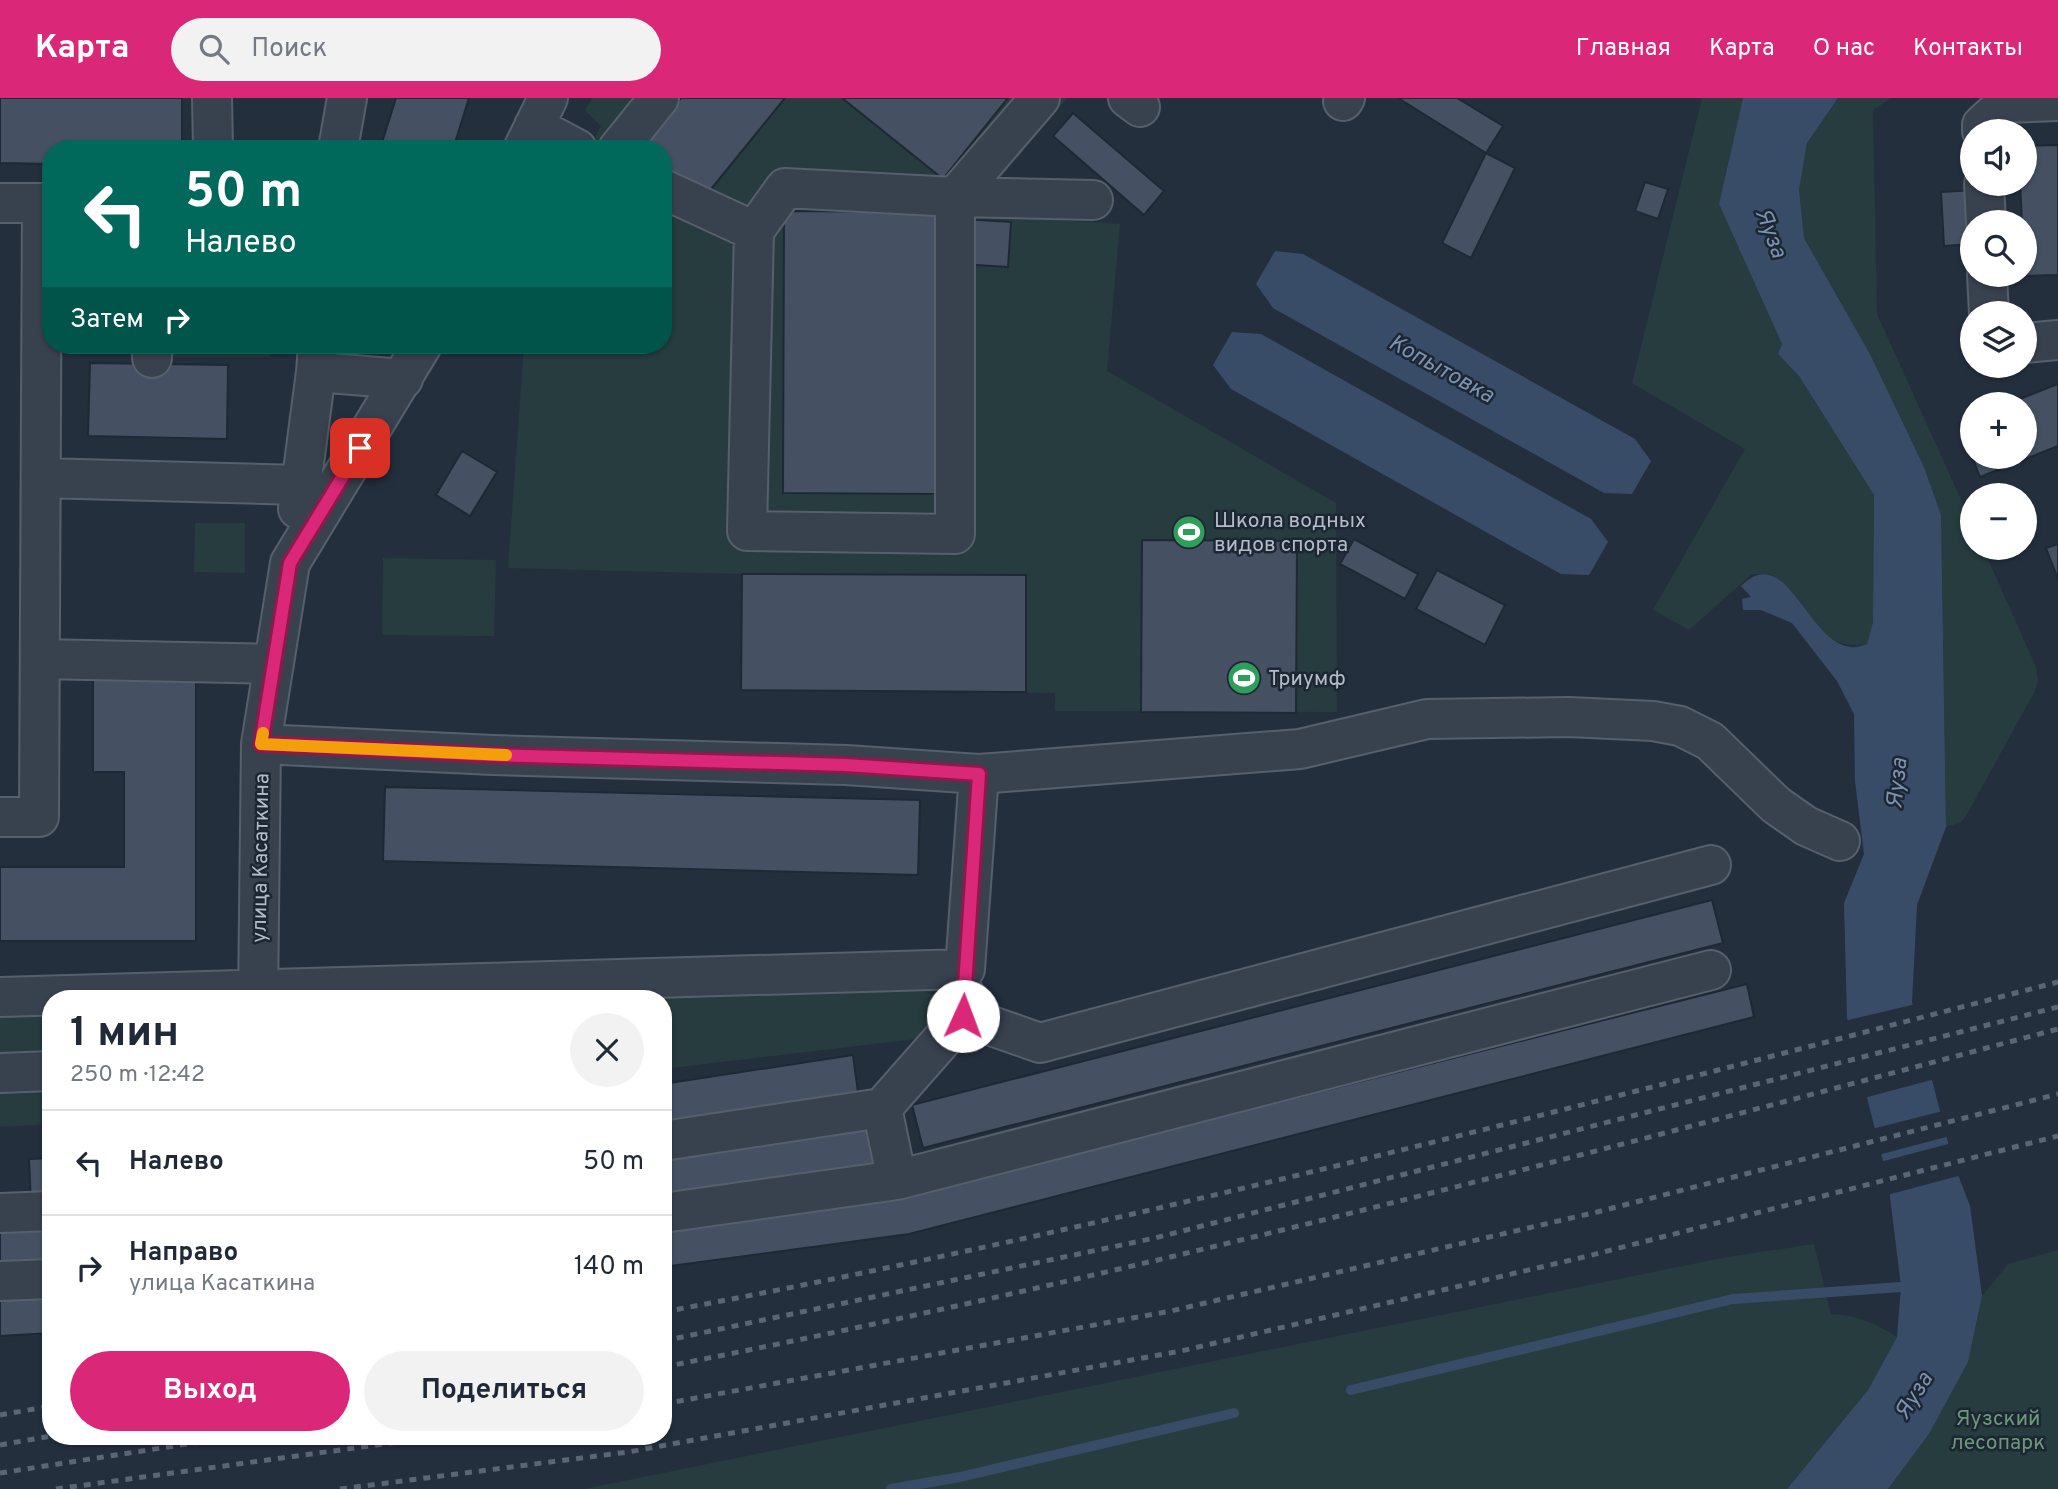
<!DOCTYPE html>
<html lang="ru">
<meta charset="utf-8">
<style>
:root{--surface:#fff;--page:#f2f2f3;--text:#1f2937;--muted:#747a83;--line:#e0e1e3;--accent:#db2777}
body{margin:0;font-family:Overpass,sans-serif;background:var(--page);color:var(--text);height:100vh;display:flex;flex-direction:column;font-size:26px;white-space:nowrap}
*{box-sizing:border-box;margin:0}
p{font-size:23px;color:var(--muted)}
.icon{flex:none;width:38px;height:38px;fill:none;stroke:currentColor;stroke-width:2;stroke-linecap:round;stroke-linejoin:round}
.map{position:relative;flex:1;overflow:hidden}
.panel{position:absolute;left:42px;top:892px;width:630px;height:455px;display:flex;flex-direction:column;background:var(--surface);border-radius:28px;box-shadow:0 2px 5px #0004}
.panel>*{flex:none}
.hud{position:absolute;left:42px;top:42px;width:630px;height:214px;border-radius:28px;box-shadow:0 2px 5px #0004;background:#00695c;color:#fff;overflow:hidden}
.controls{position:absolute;left:1960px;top:21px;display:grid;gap:14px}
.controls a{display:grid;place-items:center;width:77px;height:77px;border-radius:50%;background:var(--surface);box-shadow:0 2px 5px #0004;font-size:35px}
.pin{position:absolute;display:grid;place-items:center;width:60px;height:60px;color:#fff;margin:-30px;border-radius:14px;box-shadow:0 4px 10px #0006}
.me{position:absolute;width:77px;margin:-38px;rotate:2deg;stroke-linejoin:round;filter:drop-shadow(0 0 5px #0008)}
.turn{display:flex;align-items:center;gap:24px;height:147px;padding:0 28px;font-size:32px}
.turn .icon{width:91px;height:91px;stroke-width:2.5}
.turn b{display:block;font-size:49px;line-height:60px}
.then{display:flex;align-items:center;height:66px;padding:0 28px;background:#0003;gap:14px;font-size:26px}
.round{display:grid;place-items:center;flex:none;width:74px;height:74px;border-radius:37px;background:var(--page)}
.head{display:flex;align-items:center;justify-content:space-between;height:119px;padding:0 28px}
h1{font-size:42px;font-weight:700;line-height:52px}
.action{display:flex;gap:14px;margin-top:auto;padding:14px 28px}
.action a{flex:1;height:80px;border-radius:42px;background:var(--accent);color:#fff;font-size:28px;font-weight:700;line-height:80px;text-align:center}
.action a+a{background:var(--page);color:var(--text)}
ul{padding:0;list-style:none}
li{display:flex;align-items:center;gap:21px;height:105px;padding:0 28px;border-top:2px solid var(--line)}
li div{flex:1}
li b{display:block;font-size:26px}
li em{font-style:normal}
header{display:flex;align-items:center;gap:42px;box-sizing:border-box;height:98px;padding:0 35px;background:var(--accent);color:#fff}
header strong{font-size:33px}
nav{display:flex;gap:38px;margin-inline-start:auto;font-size:24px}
.search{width:490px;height:63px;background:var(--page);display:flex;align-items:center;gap:18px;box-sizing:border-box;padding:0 24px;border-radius:38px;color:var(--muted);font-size:26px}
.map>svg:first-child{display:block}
</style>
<header>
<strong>Карта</strong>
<div class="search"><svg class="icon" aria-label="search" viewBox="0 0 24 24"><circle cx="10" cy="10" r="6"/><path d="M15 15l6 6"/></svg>Поиск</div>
<nav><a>Главная</a><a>Карта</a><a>О нас</a><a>Контакты</a></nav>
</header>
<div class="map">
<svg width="2058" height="1391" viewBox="0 0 2058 1391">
<rect width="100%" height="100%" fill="#242f3e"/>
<!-- green -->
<path fill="#263c3f" d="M 592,0 L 1067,0 L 999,82 L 997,118 L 1120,126 L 1107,273 L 1336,405 L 1337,614 L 1055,613 L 1055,595 L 741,592 L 741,476 L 508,470 L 524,247 L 663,247 L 663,51 L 589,51 L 601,28 L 585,12 Z
M 1702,0 L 1743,0 L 1719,106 L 1782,246 L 1778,256 L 1799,278 L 1874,397 L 1873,524 L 1867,546 C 1832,553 1820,530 1801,505 C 1793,494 1782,485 1772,477 L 1752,476 L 1689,532 L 1653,512 L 1745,351 L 1632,285 Z
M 1838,0 L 1891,0 L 1873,12 L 1877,216 L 1972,426 L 1972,450 L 1983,450 L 2036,569 L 2038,582 L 2035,593 L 1966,718 L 1960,725 L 1946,729 L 1941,417 L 1924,369 L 1870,256 L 1804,140 L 1799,92 L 1807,45 Z
M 163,247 L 270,247 L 269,259 L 163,259 Z
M 195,425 L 245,425 L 245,475 L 194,474 Z
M 383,460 L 496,462 L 494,538 L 382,537 Z
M 904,885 L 933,897 L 939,924 L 916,941 L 663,971 L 663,901 L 297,901 Z
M 51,908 L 51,1026 L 0,1029 L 0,909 Z
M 1814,1146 L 1831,1216 C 1857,1217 1875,1225 1897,1239 L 1868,1292 L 1787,1391 L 584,1391 L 1727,1159 Z
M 2058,1152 L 2058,1391 L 1888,1391 L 1929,1336 L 1968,1264 L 1982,1198 L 2008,1166 Z"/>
<!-- water -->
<path fill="#394c67" d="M 1743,0 L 1838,0 L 1807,45 L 1799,92 L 1804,140 L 1870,256 L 1924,369 L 1941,417 L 1946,729 L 1917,807 L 1912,904 L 1953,1064 L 1970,1108 L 1982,1198 L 1968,1264 L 1929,1336 L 1888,1391 L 1787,1391 L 1868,1292 L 1897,1239 L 1901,1188 L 1888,1083 L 1847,920 L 1844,805 L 1864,756 L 1855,683 L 1854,616 L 1837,583 L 1792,525 L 1761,512 L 1743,512 L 1742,501 L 1751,499 L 1741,488 C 1787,442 1807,545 1851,549 C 1856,550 1863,547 1867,546 L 1873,524 L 1874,397 L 1799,278 L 1778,256 L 1782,246 L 1719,106 Z
M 1275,153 L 1303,156 L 1635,341 L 1651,363 L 1632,396 L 1604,395 L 1273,210 L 1256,186 Z
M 1232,234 L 1261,236 L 1591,421 L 1608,444 L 1589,477 L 1561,476 L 1231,291 L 1213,267 Z"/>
<!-- pier -->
<path fill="#242f3e" d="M 1916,906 L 1935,981 L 1864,1000 L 1844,923 Z
M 1943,1013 L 1950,1038 L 1878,1057 L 1872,1031 Z
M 1952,1045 L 1962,1077 L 1887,1097 L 1880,1064 Z"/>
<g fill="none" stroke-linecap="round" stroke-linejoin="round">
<!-- stream -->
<path stroke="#394c67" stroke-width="10" d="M 1351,1292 L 1733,1201 L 1915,1188
M 891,1391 L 960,1379 L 1234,1315"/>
</g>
<!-- building -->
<path fill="#455162" stroke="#1f2835" stroke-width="2" d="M 0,0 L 182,0 L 182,51 L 51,51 L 51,66 L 0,65 Z
M 396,0 L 469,0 L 453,51 L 380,51 Z
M 681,0 L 785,0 L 703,101 L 663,69 L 663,51 L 640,50 Z
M 842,0 L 1008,0 L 943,81 Z
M 1398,0 L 1457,0 L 1503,28 L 1486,55 Z
M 1073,15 L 1164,93 L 1144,117 L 1053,38 Z
M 2058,47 L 2058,177 L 2024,178 L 2025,124 L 2022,124 L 2020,86 L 2025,86 L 2025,48 Z
M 1486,55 L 1515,70 L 1471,160 L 1442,145 Z
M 1645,84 L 1668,91 L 1658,121 L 1635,113 Z
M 1976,92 L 1972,146 L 1944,148 L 1941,94 Z
M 784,113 L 936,114 L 935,396 L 783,395 Z
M 963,121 L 1011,124 L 1008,169 L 960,166 Z
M 90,265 L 228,267 L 227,341 L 88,338 Z
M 2058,286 L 2058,348 L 1980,379 L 1959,325 L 1972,320 L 1972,359 L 2025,359 L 2025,306 L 2007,306 Z
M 462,353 L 497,374 L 470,418 L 436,397 Z
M 1354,441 L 1418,476 L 1405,501 L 1340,466 Z
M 1142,442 L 1297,443 L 1296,615 L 1141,614 Z
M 2058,446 L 2058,481 L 2046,450 Z
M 1437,472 L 1505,507 L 1485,547 L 1416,511 Z
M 742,476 L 1026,477 L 1026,594 L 741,592 Z
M 93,582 L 196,582 L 196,843 L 0,843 L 0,769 L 124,769 L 124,674 L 93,674 Z
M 385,689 L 920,702 L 918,777 L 383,763 Z
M 1712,802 L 1723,845 L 923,1050 L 912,1007 Z
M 1747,886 L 1754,919 L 909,1136 L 663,1169 L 663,1130 L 901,1099 Z
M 853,957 L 859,1002 L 663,1032 L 663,986 Z
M 869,1028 L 875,1073 L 663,1102 L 663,1056 Z
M 51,1060 L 51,1104 L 31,1105 L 29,1061 Z
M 51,1123 L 51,1169 L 0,1171 L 0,1125 Z
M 51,1192 L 51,1235 L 0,1238 L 0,1195 Z"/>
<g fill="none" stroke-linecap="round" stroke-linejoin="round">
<defs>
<path id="minor" d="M 212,0 L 213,51
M 1040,0 L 955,99 L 1093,102
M 1128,0 L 1140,9
M 1343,3 L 1345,0
M 534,28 L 577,51
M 1982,33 L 1982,27 L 2006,5 L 2058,3
M 338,51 L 347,0
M 523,51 L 548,0
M 618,51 L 659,0
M 1984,86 L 1986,124
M 663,91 L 754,133 L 747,433 L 955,436 L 955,99 L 785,90 L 754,133
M 0,105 L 51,105
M 1987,177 L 1989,215
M 2025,245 L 2058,242
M 318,247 L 316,274 L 403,281
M 152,260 L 152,247
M 41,380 L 302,387
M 298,411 L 316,274
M 40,561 L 274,566
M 261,646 L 493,657 L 846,667 L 979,676 L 1300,651 L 1427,621 L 1569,619 L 1653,623 L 1680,628 L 1710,643 L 1776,707 L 1806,728 L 1840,743
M 0,719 L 39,719 L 42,105
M 0,899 L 965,871 L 979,676
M 258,901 L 261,646 L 290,465 L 422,247
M 963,918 L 1040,945 L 1711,767
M 0,975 L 51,973
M 882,1010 L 897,1082 L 1711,872
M 663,1043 L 882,1010 L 963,918 L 964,895
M 0,1115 L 51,1113
M 663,1115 L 897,1082
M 0,1183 L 51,1181"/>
</defs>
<!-- minor casing -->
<use href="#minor" stroke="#565f6c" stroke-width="42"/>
<!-- minor -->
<use href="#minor" stroke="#38414e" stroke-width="38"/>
<!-- rail -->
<path stroke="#5a6575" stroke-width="5" stroke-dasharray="7 7" stroke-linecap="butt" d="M 663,1214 C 1133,1127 1595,1004 2058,884
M 663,1243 L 1155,1140 L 2058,909
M 663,1269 C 1133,1178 1596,1054 2058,931
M 663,1306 L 1171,1213 L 1597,1114 L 2058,996
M 0,1317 L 51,1308
M 0,1347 L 51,1338
M 0,1375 L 232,1339
M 56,1391 L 435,1339
M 340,1391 L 628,1354 L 1181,1253 L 1580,1160 L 2058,1038"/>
</g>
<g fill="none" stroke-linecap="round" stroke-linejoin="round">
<defs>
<path id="route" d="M 360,350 L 290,465 L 261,646 L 493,657 L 846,667 L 979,676 L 963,918"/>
</defs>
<!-- route casing -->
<use href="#route" stroke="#8e194d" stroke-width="18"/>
<!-- route -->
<use href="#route" stroke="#db2777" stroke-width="12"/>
<!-- slow -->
<path stroke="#f59e0b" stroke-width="12" d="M 263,635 L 261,646 L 506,657"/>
</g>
<!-- icons -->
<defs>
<symbol id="stadium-disc" viewBox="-11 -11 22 22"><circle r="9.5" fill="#2e9e5b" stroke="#1d2633"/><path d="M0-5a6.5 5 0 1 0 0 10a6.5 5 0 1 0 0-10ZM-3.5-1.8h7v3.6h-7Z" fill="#fff"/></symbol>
</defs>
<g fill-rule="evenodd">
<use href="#stadium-disc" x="1170" y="415" width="38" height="38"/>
<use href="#stadium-disc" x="1225" y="561" width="38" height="38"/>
</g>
<g text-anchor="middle" stroke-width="5" stroke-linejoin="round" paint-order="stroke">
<!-- poi labels -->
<g font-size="21" fill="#b4bcc9" stroke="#1d2633" text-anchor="start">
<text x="1214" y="429">Школа водных<tspan x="1214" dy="24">видов спорта</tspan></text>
<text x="1268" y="587">Триумф</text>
</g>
<!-- street labels -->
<g font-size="21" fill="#b4bcc9" stroke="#1d2633">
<text transform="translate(260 760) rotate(-89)" y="7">улица Касаткина</text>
</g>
<!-- park labels -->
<g font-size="21" fill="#6b9a76" stroke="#1d2633">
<text x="1998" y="1327">Яузский<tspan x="1998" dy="24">лесопарк</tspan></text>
</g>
<!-- water labels -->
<g font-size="23" font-style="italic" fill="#7c92b1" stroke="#1d2633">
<text transform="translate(1772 135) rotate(69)" y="8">Яуза</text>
<text transform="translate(1442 270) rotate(29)" y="8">Копытовка</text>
<text transform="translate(1896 685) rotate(-84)" y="8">Яуза</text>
<text transform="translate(1913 1297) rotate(-58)" y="8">Яуза</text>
</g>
</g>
</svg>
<div class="controls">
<a><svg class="icon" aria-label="sound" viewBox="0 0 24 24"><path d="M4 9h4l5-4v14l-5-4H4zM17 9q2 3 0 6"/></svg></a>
<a><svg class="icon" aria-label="search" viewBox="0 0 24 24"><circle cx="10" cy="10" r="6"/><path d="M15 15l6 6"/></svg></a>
<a><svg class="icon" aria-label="layers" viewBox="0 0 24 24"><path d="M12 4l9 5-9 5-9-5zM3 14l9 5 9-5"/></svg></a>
<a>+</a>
<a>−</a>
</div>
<div class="pin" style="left:360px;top:350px;background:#d93025"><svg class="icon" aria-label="arrive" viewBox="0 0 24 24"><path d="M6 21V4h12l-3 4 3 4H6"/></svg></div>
<svg class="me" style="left:963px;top:918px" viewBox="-20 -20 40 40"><circle r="19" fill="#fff"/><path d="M0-13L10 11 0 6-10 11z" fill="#db2777"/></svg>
<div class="hud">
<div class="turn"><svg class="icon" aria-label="left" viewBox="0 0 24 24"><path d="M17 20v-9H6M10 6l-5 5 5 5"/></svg><div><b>50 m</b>Налево</div></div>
<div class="then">Затем<svg class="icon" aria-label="right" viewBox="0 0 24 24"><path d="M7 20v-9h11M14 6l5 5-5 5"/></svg></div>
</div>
<section class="panel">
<div class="head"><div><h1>1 мин</h1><p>250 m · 12:42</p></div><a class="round"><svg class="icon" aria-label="close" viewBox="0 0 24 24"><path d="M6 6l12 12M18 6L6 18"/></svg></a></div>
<ul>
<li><svg class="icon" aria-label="left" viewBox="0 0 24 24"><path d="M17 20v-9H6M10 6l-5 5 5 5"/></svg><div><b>Налево</b></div><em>50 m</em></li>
<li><svg class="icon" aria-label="right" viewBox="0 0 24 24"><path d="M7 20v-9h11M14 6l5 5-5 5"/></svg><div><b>Направо</b><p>улица Касаткина</p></div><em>140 m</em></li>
</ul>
<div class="action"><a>Выход</a><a>Поделиться</a></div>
</section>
</div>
